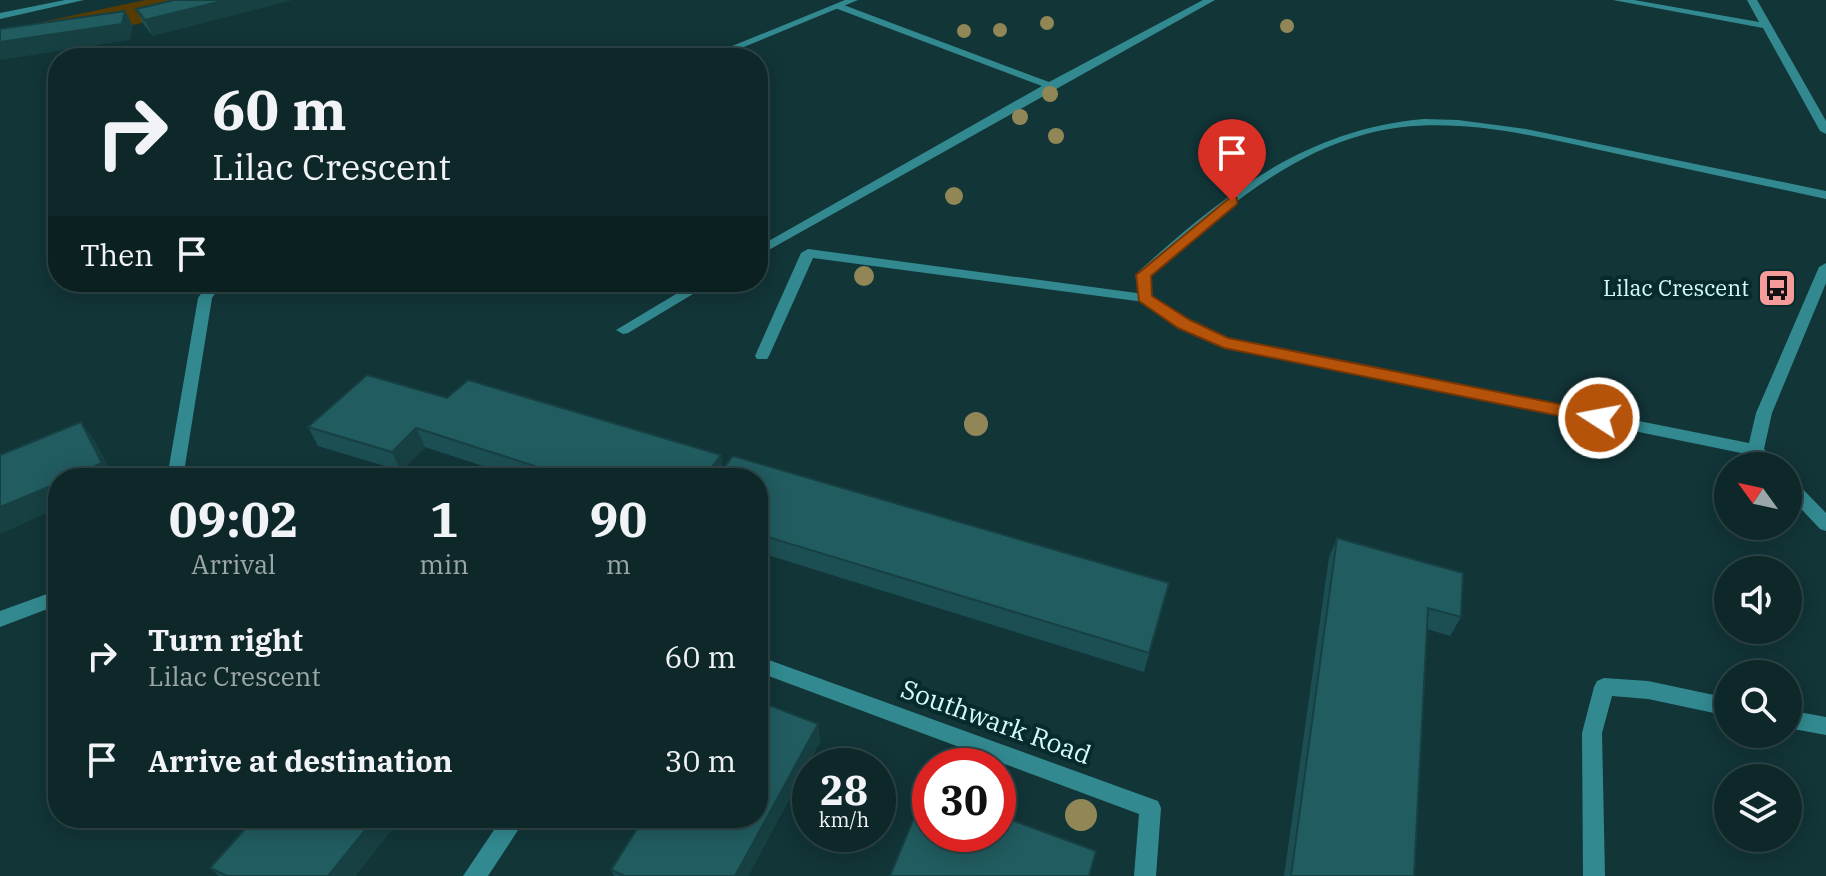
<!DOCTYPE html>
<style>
:root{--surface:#0e282a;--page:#173032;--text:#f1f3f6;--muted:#9ba6a8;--line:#2e4447}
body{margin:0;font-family:"IBM Plex Serif",serif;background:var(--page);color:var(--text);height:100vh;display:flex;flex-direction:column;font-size:30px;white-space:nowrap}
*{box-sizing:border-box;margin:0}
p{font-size:26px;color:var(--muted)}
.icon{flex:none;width:44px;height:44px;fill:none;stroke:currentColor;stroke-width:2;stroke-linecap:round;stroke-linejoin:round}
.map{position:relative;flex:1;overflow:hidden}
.sheet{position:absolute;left:48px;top:468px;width:720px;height:360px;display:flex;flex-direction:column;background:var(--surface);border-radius:32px;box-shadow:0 4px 20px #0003,0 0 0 2px var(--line)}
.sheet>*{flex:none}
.hud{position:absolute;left:48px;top:48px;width:720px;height:244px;border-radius:32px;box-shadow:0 4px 20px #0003,0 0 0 2px var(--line);background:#0e282a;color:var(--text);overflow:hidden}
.needle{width:52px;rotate:303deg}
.controls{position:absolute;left:1714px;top:452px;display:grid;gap:16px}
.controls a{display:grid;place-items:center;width:88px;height:88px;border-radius:50%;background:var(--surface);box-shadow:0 4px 20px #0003,0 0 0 2px var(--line);font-size:40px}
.speed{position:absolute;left:792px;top:748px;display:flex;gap:16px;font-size:40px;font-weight:700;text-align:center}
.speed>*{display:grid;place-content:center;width:104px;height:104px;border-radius:50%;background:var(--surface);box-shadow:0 4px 20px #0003,0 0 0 2px var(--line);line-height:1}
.speed small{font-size:20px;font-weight:400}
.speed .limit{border:12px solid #d22;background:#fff;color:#111}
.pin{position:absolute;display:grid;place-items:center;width:68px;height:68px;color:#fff;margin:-82px -34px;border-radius:50% 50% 50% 0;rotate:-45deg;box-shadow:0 0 8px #0007}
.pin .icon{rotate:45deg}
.me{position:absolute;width:88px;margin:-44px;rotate:281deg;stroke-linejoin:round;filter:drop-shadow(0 0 6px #0008)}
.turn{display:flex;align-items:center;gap:28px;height:168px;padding:0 32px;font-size:36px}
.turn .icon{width:104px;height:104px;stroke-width:2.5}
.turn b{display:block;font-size:56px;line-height:68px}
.then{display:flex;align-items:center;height:76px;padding:0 32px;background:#0003;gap:16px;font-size:30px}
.eta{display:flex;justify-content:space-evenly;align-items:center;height:136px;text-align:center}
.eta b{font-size:48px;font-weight:700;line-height:56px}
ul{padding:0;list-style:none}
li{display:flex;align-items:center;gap:24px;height:104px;padding:0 32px}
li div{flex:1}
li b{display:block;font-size:30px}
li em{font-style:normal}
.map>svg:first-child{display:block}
</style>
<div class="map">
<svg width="1826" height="876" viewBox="0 0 1826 876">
<rect width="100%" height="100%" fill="#123538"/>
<!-- green -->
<path fill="#563c02" d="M 145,0 L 239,0 L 120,28 L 0,31 Z"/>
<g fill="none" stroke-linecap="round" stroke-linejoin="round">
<!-- service -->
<path fill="#328a90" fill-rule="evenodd" d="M 1203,0 L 1215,0 L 758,256 L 758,247 L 1042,86 L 835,8 L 835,4 L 841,4 L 1049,82 Z
M 808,249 L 1144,294 L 1151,298 L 1144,302 L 813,258 L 769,356 L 767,359 L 757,359 L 755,356 L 801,253 Z
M 696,282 L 713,282 L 628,333 L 623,334 L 616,330 Z
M 1604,678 L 1648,681 L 1728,698 L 1728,716 L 1648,699 L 1612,696 L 1602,733 L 1605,876 L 1583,876 L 1582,733 L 1594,687 L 1597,681 Z
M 1788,710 L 1826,717 L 1826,735 L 1788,728 Z"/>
<!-- minor -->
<path fill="#328a90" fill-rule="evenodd" d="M 845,0 L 858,0 L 717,58 L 703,58 Z
M 1613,0 L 1634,0 L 1759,22 L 1747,0 L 1757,0 L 1826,121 L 1826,134 L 1820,131 L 1763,28 Z
M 1424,119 L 1458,120 L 1526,129 L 1826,191 L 1826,199 C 1757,184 1687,169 1618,154 C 1537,137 1449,112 1366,134 C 1282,156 1212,219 1150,276 L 1151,296 L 1189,321 L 1228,339 L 1749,443 L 1756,413 L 1819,267 L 1826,263 L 1826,283 L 1772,413 L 1764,449 L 1779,466 L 1761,466 L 1751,455 L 1219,346 L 1179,327 L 1137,298 L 1138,272 C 1223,195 1306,129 1424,119 Z
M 209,282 L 223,282 L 212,298 L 183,478 L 167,478 L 198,298 Z
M 1788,478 L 1794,480 L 1826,513 L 1826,531 L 1820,529 L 1788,495 Z
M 58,590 L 58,605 L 0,627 L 0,611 Z
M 758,656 L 1158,801 L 1161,808 L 1156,876 L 1134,876 L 1139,814 L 758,672 Z
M 502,818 L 526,818 L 488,876 L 463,876 Z"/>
<!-- tertiary -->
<path fill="#328a90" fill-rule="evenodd" d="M 65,0 L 84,0 L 0,19 L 0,13 Z"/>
</g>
<!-- trees -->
<g fill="#918655">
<circle cx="1047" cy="23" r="7"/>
<circle cx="1287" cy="26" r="7"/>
<circle cx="1000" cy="30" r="7"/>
<circle cx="964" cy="31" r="7"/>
<circle cx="1050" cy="94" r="8"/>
<circle cx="1020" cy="117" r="8"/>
<circle cx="1056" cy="136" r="8"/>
<circle cx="954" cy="196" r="9"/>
<circle cx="864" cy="276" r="10"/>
<circle cx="976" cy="424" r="12"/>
<circle cx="1081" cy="815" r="16"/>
</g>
<!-- wall -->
<path fill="#1c4f53" d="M 174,0 L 153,36 L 144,25 L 136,9 Z
M 447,398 L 721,455 L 723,469 L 1169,583 L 1144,672 L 758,552 L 758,478 L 519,478 L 425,447 L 401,471 L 318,446 L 308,427 Z
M 1337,538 L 1461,617 L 1450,636 L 1427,629 L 1414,876 L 1284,876 L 1329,557 Z
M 818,724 L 820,742 L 748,876 L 614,876 L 611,870 Z
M 255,818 L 401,818 L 355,876 L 219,876 L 210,868 Z"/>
<!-- shaded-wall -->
<path fill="#174043" d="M 226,0 L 293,0 L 153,36 L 145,20 Z
M 125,11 L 133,26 L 130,40 L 0,60 L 0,42 Z
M 81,422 L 95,441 L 115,478 L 69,478 Z
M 416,428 L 425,447 L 401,471 L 392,452 Z
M 721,455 L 724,474 L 722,478 L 704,478 Z
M 58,483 L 58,508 L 0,534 L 0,507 Z
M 818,724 L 820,742 L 748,876 L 735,876 Z
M 375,818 L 401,818 L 355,876 L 328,876 Z"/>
<!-- building -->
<path fill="#215c60" stroke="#174043" stroke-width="2" d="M 174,0 L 226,0 L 145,20 L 136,9 Z
M 125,11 L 122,24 L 0,42 L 0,29 Z
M 367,375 L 447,398 L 468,380 L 721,455 L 704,478 L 572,478 L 416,428 L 392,452 L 308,427 Z
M 81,422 L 102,463 L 69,478 L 58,478 L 58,483 L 0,507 L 0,455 Z
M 733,456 L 1169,583 L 1149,653 L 758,534 L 758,478 L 716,478 Z
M 1337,538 L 1463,573 L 1461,617 L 1428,608 L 1414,876 L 1291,876 Z
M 758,701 L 818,724 L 735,876 L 625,876 L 611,870 L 644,818 L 758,818 Z
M 926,789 L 930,791 L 930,834 L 998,834 L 998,815 L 1096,851 L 1089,876 L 890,876 Z
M 255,818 L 375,818 L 328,876 L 227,876 L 210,868 Z"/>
<!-- route -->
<path fill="#b45309" stroke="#753606" stroke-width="2" d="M 1232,196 L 1237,198 L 1237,204 L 1151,276 L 1152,296 L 1190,320 L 1228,338 L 1599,412 L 1608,418 L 1599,424 L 1224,348 L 1178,328 L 1139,301 L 1136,275 Z"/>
<!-- icons -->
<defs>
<symbol id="bus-square" viewBox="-11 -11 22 22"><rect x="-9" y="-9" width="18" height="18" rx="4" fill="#f59b99" stroke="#072b2d"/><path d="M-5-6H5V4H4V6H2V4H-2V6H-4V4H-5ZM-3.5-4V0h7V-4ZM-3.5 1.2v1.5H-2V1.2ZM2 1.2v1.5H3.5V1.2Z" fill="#111"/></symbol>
</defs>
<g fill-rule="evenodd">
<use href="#bus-square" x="1755" y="266" width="44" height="44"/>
</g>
<g text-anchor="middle" stroke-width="8" stroke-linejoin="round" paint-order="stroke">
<!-- poi labels -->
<g font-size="22" fill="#d4fbfd" stroke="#072b2d" text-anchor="end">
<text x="1749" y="296">Lilac Crescent</text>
</g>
<!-- near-street labels -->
<g font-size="26" fill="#d4fbfd" stroke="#072b2d">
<text transform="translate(996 722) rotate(20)" y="9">Southwark Road</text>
</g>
</g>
</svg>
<div class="controls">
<a><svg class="needle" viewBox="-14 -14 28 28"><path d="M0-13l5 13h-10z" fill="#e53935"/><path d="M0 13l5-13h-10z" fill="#9ba6a8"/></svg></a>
<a><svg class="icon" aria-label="sound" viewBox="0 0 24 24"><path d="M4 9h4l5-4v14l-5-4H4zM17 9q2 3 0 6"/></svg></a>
<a><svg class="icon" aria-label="search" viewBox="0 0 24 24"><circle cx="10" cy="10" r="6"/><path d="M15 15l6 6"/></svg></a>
<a><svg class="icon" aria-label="layers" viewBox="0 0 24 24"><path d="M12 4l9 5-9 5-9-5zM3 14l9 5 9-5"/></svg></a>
</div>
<div class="speed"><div>28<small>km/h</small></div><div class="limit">30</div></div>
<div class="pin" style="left:1232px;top:201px;background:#d93025"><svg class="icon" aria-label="arrive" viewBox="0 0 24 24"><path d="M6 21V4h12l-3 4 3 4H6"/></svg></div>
<svg class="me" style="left:1599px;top:418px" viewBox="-20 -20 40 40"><circle r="17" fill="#b45309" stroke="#fff" stroke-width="3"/><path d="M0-11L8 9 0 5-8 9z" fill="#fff"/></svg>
<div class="hud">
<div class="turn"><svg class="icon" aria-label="right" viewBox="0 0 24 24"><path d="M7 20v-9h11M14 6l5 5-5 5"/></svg><div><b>60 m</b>Lilac Crescent</div></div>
<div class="then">Then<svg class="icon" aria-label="arrive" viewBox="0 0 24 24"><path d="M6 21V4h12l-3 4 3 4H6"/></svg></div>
</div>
<section class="sheet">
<div class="eta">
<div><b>09:02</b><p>Arrival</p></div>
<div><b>1</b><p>min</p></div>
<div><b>90</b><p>m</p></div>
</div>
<ul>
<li><svg class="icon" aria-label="right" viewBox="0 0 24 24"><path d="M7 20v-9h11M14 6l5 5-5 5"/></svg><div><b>Turn right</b><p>Lilac Crescent</p></div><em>60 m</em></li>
<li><svg class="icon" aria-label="arrive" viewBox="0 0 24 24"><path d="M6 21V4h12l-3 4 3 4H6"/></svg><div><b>Arrive at destination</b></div><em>30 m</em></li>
</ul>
</section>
</div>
